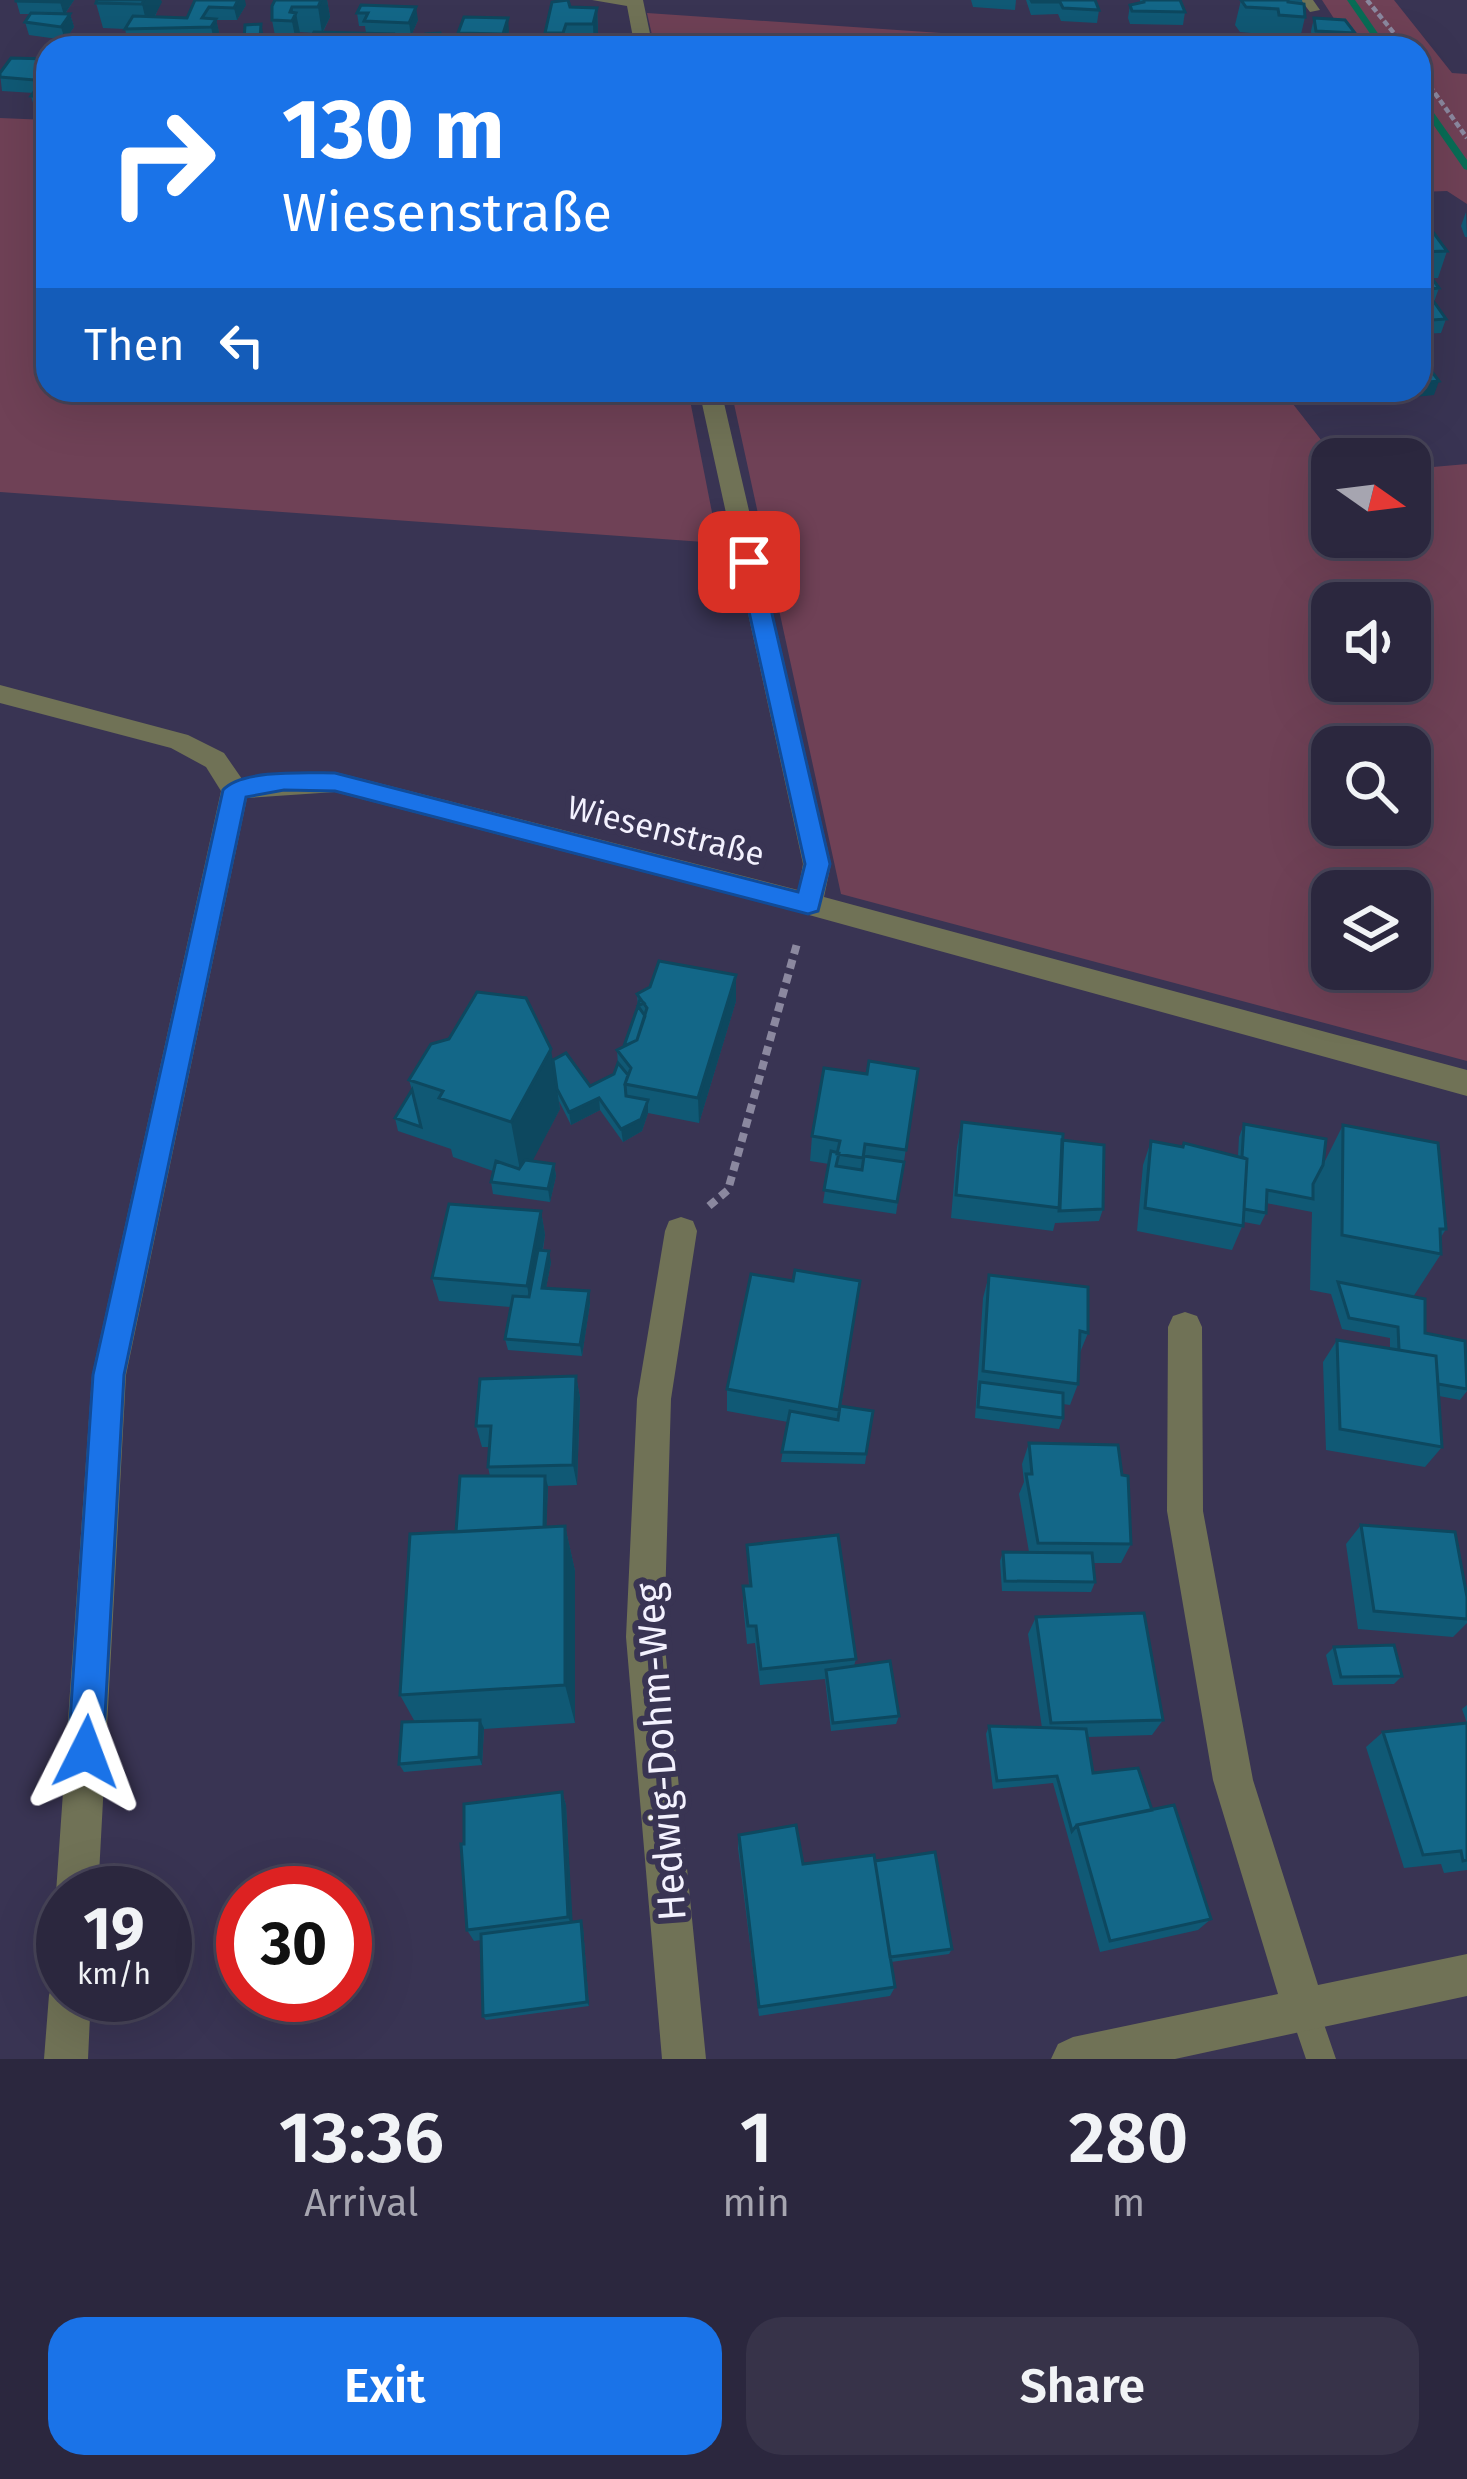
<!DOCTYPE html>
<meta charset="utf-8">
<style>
:root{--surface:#2b273e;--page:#373349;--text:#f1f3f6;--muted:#a6a5b0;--line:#474458;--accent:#1a73e8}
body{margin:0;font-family:"Fira Sans",sans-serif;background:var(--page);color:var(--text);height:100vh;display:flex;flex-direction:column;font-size:45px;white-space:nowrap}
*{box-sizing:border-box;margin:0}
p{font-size:39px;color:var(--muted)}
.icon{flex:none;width:66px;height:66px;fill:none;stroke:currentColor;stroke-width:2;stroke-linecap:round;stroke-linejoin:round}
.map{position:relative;height:2059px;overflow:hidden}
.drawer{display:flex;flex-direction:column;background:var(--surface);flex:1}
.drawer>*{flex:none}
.banner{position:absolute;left:36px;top:36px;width:1395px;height:366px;border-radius:36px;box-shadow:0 12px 48px #0002,0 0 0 3px var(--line);background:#1a73e8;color:#fff;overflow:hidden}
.needle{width:78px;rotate:104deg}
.fabs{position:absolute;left:1311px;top:438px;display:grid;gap:24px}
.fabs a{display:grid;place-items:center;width:120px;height:120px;border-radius:24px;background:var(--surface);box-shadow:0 12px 48px #0002,0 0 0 3px var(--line);font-size:60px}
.speed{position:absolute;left:36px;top:1866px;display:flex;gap:24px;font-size:60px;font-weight:700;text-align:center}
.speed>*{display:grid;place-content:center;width:156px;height:156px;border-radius:50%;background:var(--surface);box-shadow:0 12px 48px #0002,0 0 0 3px var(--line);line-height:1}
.speed small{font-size:30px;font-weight:400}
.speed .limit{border:18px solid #d22;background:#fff;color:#111}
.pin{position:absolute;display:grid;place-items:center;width:102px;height:102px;color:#fff;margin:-51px;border-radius:24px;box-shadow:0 6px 18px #0006}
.me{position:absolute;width:132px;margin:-66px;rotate:3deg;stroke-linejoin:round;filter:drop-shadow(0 0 9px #0008)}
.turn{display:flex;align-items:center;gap:42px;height:252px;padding:0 48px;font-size:54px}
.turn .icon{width:156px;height:156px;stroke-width:2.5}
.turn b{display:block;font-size:84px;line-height:102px}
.then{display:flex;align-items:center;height:114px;padding:0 48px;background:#0003;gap:24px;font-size:45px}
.eta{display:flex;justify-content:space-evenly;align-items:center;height:204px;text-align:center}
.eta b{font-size:72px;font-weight:600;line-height:84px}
.cta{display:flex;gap:24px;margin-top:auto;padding:24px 48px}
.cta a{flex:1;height:138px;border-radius:36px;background:var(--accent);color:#fff;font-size:48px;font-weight:600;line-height:138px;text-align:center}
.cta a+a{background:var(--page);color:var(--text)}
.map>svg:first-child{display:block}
</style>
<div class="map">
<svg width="1467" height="2059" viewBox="0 0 1467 2059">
<rect width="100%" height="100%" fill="#393453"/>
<!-- green -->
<path fill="#6f4156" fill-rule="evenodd" d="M 1322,0 L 1394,0 L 1452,73 L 1467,74 L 1467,204 L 1447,191 L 1419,192 L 1419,48 L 1353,48 Z
M 647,13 L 1161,48 L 655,48 Z
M 0,118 L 48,120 L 48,390 L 688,390 L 718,543 L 0,492 Z
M 731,390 L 1282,390 L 1336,459 L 1332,537 L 1410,537 L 1410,469 L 1467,464 L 1467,1061 L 841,894 ZM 1410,603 L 1410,681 L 1332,681 L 1332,603 ZM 1332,747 L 1410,747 L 1410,825 L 1332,825 ZM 1410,891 L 1410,969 L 1332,969 L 1332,891 Z"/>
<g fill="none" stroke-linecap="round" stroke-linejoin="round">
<!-- stream -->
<path fill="#086c55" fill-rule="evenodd" d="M 1347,0 L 1355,0 L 1388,48 L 1380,48 Z
M 1419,95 L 1422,96 L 1467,160 L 1467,170 L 1464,169 L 1419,104 Z"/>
<!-- path-far1 -->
<path stroke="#8b889f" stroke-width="4.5" stroke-dasharray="6 3" stroke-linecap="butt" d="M 1367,0 L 1406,48
M 1419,71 L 1467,138"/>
<!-- path -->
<path stroke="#8b889f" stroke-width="8" stroke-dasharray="9 6" stroke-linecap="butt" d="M 709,1206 L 728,1190 L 798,940"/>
<!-- service -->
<path fill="#707256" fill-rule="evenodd" d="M 1301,0 L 1313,0 L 1320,10 L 1310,12 Z
M 1305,1997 L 1316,2001 L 1336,2059 L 1306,2059 L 1290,2012 L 1294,2001 Z"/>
<!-- minor -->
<path fill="#707256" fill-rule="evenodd" d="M 592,0 L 643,0 L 653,48 L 635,48 L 627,6 Z
M 699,390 L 721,390 L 831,864 L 824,897 L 1467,1070 L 1467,1096 L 809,915 L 335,792 L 247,798 L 126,1375 L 98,1893 L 63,1893 L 62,1908 L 56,1893 L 92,1375 L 221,791 L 206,767 L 171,748 L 0,703 L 0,685 L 188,735 L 224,753 L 242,779 L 284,772 L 335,772 L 798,890 L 803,864 Z
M 681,1217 L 693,1221 L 697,1231 L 671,1399 L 664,1637 L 706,2059 L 662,2059 L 626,1637 L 637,1399 L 665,1231 L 669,1221 Z
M 1185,1312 L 1197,1316 L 1202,1327 L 1203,1511 L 1253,1780 L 1318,1985 L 1467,1954 L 1467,1996 L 1175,2059 L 1051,2059 L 1058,2044 L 1073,2037 L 1278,1994 L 1213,1780 L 1167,1511 L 1168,1327 L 1173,1316 Z
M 63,1977 L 63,1995 L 91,1995 L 88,2059 L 44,2059 L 49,1995 L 55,1980 Z"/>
</g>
<!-- wall -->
<path fill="#105975" d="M 16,0 L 74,0 L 65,14 L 70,14 L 74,27 L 65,40 L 29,35 L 25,22 L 30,14 L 20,14 Z
M 97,0 L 161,0 L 155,17 L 187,18 L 195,0 L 246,5 L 237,20 L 216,20 L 219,32 L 214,40 L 128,42 L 125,29 L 103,28 L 96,3 Z
M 327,0 L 330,17 L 323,32 L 366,33 L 365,26 L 359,26 L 357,13 L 418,20 L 411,36 L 393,35 L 394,48 L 311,48 L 310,41 L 314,33 L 300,32 L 301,38 L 297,46 L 277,46 L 272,20 L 272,6 Z
M 971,0 L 1016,0 L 1015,10 L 973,7 Z
M 1026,0 L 1095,0 L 1099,10 L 1097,23 L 1061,21 L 1058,14 L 1031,15 Z
M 1140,0 L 1180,0 L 1185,12 L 1183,25 L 1130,24 L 1128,18 L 1130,5 L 1140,3 Z
M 1241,0 L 1302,0 L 1305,17 L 1299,43 L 1272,41 L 1272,35 L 1240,32 L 1235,25 Z
M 570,7 L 597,8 L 598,33 L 595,48 L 496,48 L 460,46 L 458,33 L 509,31 L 505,45 L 532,45 L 532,36 L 545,37 L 545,33 Z
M 1314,18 L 1355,33 L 1351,47 L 1312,44 L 1311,31 Z
M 264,37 L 263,48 L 246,48 L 244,40 Z
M 48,59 L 48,110 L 35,110 L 31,96 L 34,93 L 2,91 L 0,73 Z
M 1466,212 L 1467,237 L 1465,237 L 1461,226 Z
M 1419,213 L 1447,251 L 1438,278 L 1431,278 L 1439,288 L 1434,302 L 1446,319 L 1441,333 L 1419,334 Z
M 637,994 L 736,1001 L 699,1123 L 648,1113 L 642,1131 L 623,1142 L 600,1110 L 571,1125 L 559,1101 L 560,1109 L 532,1161 L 554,1164 L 556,1176 L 550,1202 L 493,1194 L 491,1182 L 493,1171 L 453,1157 L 451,1149 L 398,1131 L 395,1118 L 412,1090 L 409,1080 L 553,1060 L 590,1086 L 614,1074 L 618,1064 L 617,1050 L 624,1046 L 638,1006 Z
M 918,1069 L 896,1214 L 823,1203 L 829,1164 L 810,1161 L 812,1136 L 867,1074 Z
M 962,1122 L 1062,1140 L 1103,1209 L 1099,1221 L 1055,1223 L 1053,1231 L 951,1218 L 957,1147 Z
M 1244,1124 L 1323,1165 L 1343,1125 L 1446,1229 L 1441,1237 L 1441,1254 L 1413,1297 L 1425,1333 L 1467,1365 L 1467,1391 L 1460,1400 L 1439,1396 L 1442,1447 L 1425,1467 L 1326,1450 L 1323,1362 L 1337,1340 L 1390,1349 L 1390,1338 L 1342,1329 L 1331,1294 L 1310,1290 L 1312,1212 L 1266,1203 L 1266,1213 L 1260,1225 L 1244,1222 L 1232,1250 L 1137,1231 L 1143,1165 L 1151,1141 L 1238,1156 L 1239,1137 Z
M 541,1211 L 545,1235 L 543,1250 L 551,1262 L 546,1288 L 590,1303 L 582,1356 L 508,1350 L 505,1339 L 511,1307 L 439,1301 L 432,1278 Z
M 989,1275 L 1088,1333 L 1079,1355 L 1078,1384 L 1070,1405 L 1063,1404 L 1063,1418 L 1059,1429 L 975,1418 L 983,1298 Z
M 857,1303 L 841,1406 L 873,1411 L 865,1464 L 781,1462 L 788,1422 L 727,1411 L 727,1389 Z
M 576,1376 L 580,1398 L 577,1485 L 548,1486 L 546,1527 L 565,1526 L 575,1571 L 575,1723 L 484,1729 L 482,1765 L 404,1772 L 399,1764 L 415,1722 L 400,1695 L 456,1532 L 490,1476 L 488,1467 L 489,1447 L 482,1447 L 476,1426 Z
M 1029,1443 L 1131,1544 L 1121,1563 L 1093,1563 L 1095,1582 L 1091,1592 L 1002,1591 L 1000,1561 L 1003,1552 L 1029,1552 L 1019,1494 L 1024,1482 L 1022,1464 Z
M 1361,1525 L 1467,1619 L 1467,1623 L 1453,1637 L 1358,1629 L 1346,1544 Z
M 747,1545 L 856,1659 L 854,1666 L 899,1716 L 896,1724 L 831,1731 L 825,1679 L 760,1685 L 755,1643 L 747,1644 L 743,1604 L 743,1586 L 749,1586 Z
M 1036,1617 L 1163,1720 L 1152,1735 L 1087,1737 L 1093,1773 L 1152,1810 L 1211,1919 L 1198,1930 L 1100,1952 L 1053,1783 L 993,1789 L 986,1734 L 989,1726 L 1042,1728 L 1028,1634 Z
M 1334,1647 L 1402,1676 L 1394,1684 L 1333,1685 L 1326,1655 Z
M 1467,1705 L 1467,1870 L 1444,1873 L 1441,1864 L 1404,1868 L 1366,1747 L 1383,1732 L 1467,1723 L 1462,1709 Z
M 562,1792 L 566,1805 L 572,1922 L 583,1927 L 589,2006 L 486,2020 L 483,2016 L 481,1940 L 474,1941 L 467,1930 L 464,1844 Z
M 739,1835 L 803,1864 L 875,1861 L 952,1949 L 949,1954 L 891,1962 L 895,1987 L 890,1996 L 759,2016 L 738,1848 Z"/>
<!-- shaded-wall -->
<path fill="#0d485f" d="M 62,0 L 74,0 L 64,15 L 60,2 Z
M 144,0 L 161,0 L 162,2 L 148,29 L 142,4 Z
M 238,0 L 245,0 L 246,5 L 237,20 L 234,8 Z
M 321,0 L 327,0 L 330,17 L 322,33 L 318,7 Z
M 292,7 L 294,16 L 296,13 L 301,38 L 297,46 L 290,12 Z
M 416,7 L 418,20 L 411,36 L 409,23 Z
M 597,8 L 598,33 L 594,48 L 593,24 Z
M 70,14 L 74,27 L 65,40 L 61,27 Z
M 508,18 L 509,31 L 504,47 L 503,34 Z
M 216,19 L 219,32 L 214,40 L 211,27 Z
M 261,24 L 264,37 L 263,48 L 260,39 Z
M 1439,381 L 1434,395 L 1405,398 L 1408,390 L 1419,390 L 1419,383 Z
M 736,975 L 736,1001 L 699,1123 L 698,1098 Z
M 551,1049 L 560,1109 L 522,1181 L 511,1122 Z
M 599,1098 L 600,1110 L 571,1125 L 569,1112 Z
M 648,1100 L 648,1113 L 642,1131 L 623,1142 L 621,1129 Z
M 554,1164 L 556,1176 L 550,1202 L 548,1189 Z
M 541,1211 L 545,1235 L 532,1309 L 527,1286 Z
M 549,1251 L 551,1262 L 544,1299 L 542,1288 Z
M 589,1291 L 590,1303 L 582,1356 L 580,1345 Z
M 576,1376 L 580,1398 L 577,1485 L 573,1465 Z
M 545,1476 L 548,1486 L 546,1542 L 544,1532 Z
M 565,1526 L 575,1571 L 575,1723 L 565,1685 Z
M 480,1720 L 484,1728 L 482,1765 L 479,1757 Z
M 562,1792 L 566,1805 L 573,1928 L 568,1917 Z
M 581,1921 L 583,1927 L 589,2006 L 587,2002 Z"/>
<!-- building -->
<path fill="#136788" stroke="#0d485f" stroke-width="3" d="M 62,0 L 60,2 L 16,1 L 16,0 Z
M 97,0 L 144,0 L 142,4 L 96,3 Z
M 195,0 L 238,0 L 234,8 L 209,7 L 202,18 L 216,19 L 211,27 L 125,29 L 133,16 L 187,18 Z
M 275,0 L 321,0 L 318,7 L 292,7 L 290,12 L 296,13 L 292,21 L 272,20 L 272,6 Z
M 568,0 L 570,7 L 597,8 L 593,24 L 566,24 L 563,33 L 545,33 L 552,2 Z
M 1031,0 L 1095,0 L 1099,10 L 1063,8 L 1060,2 L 1032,2 Z
M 1144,0 L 1180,0 L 1185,12 L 1132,11 L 1130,5 L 1144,2 Z
M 1241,0 L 1288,0 L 1288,2 L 1304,4 L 1305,17 L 1279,15 L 1278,9 L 1246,7 Z
M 361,5 L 416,7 L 409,23 L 364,21 L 368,13 L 357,13 Z
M 31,13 L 70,14 L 61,27 L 25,22 Z
M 464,17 L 508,18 L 503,34 L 458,33 Z
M 1314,18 L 1345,20 L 1355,33 L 1316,31 Z
M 261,24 L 260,39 L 244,40 L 245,25 Z
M 314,32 L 393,34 L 389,43 L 310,41 Z
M 440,33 L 441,45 L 426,46 L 426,34 Z
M 532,36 L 545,37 L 546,46 L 585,46 L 584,48 L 496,48 L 497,44 L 535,45 Z
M 11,58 L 48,59 L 48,77 L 46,81 L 0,77 L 0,73 Z
M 39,85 L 48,85 L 48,97 L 31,96 Z
M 1419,213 L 1447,251 L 1419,252 Z
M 1419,262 L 1420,262 L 1439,288 L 1419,290 Z
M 1434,302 L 1446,319 L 1419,321 L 1419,303 Z
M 1419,355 L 1439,381 L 1419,383 Z
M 659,961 L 736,975 L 698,1098 L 625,1084 L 631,1068 L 617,1050 L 637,1040 L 647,1008 L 637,994 L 650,987 Z
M 477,992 L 526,998 L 551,1049 L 511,1122 L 439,1098 L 443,1091 L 409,1080 L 431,1044 L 449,1039 Z
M 640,999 L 644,1003 L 638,1006 L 645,1016 L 637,1040 L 624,1046 L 638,1006 Z
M 566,1053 L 590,1086 L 614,1074 L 618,1063 L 628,1075 L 625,1084 L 626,1096 L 648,1100 L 641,1119 L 621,1129 L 599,1098 L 569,1112 L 557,1089 L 553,1060 Z
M 869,1061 L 918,1069 L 906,1150 L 865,1144 L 863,1158 L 837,1154 L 840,1141 L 812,1136 L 824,1068 L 867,1074 Z
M 412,1090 L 421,1127 L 395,1118 Z
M 962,1122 L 1063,1134 L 1060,1208 L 956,1195 Z
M 1244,1124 L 1326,1139 L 1323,1165 L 1313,1184 L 1313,1199 L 1267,1190 L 1266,1213 L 1244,1209 L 1247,1159 L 1242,1157 Z
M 1343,1125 L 1438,1143 L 1446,1229 L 1440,1229 L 1441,1254 L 1342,1235 Z
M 1062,1140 L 1104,1145 L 1103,1209 L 1059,1211 Z
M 1151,1141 L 1183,1147 L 1184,1143 L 1247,1159 L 1243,1226 L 1145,1208 Z
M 831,1151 L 839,1153 L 836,1166 L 862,1170 L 864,1156 L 904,1162 L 897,1202 L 824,1190 Z
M 525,1160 L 554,1164 L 548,1189 L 491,1182 L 496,1161 L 519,1169 Z
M 449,1204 L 541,1211 L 527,1286 L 432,1278 Z
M 538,1250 L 549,1251 L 542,1288 L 589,1291 L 580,1345 L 505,1339 L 513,1296 L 529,1297 Z
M 795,1270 L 860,1281 L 839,1410 L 727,1389 L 751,1274 L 793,1281 Z
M 989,1275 L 1088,1287 L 1088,1333 L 1080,1331 L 1078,1384 L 983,1371 Z
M 1338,1282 L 1425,1299 L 1425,1333 L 1465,1341 L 1467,1389 L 1438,1384 L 1436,1356 L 1399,1350 L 1398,1327 L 1349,1318 Z
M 1337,1340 L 1436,1356 L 1442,1447 L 1340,1429 Z
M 576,1376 L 573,1465 L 488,1467 L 491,1426 L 476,1426 L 480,1379 Z
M 980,1382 L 1063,1393 L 1063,1418 L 978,1407 Z
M 840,1406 L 873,1411 L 866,1454 L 782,1452 L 790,1411 L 838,1420 Z
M 1029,1443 L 1118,1445 L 1122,1475 L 1128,1476 L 1131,1544 L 1038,1543 L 1026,1474 L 1032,1474 Z
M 460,1476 L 545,1476 L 544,1527 L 456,1532 Z
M 1361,1525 L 1455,1532 L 1467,1597 L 1467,1619 L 1374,1611 Z
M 565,1526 L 565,1685 L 400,1695 L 410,1534 Z
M 838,1535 L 856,1659 L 761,1669 L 756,1626 L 748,1626 L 743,1586 L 751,1586 L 747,1545 Z
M 1003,1552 L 1092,1553 L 1095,1582 L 1005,1581 Z
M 1144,1613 L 1163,1720 L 1051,1723 L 1036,1617 Z
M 1394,1645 L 1402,1676 L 1341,1677 L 1334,1647 Z
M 890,1661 L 899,1716 L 833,1723 L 826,1670 Z
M 480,1720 L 479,1757 L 399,1764 L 402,1722 Z
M 1467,1723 L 1467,1860 L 1463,1861 L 1461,1851 L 1423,1855 L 1383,1732 Z
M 989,1726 L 1086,1729 L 1093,1773 L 1138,1768 L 1152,1810 L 1077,1825 L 1072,1831 L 1057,1776 L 997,1781 Z
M 562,1792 L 568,1917 L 467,1930 L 461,1844 L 464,1844 L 464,1804 Z
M 1174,1805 L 1211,1919 L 1110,1941 L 1077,1825 Z
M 796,1825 L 803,1864 L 874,1855 L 895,1987 L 759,2007 L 739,1835 Z
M 935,1852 L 952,1949 L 890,1957 L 875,1861 Z
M 581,1921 L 587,2002 L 483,2016 L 481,1934 Z"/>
<!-- route -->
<path fill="#1a73e8" stroke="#114b97" stroke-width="3" d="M 749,555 L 760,562 L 830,864 L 818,911 L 808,914 L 335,791 L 284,790 L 246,797 L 124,1375 L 103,1752 L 98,1764 L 86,1770 L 73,1764 L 68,1752 L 93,1375 L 223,790 C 241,769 308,773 335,773 L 798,892 L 805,864 L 738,562 Z"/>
<g text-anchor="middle" stroke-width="12" stroke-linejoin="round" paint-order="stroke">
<!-- street labels -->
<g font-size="33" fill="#f3f1fe" stroke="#393453">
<text transform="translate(666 830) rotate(14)" y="12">Wiesenstraße</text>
</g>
<!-- near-street labels -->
<g font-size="39" fill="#f3f1fe" stroke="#393453">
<text transform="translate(660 1752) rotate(-94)" y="14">Hedwig-Dohm-Weg</text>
</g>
</g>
</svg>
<div class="fabs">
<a><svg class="needle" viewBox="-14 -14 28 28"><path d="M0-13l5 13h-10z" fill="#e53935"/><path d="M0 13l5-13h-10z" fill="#a6a5b0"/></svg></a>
<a><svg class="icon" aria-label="sound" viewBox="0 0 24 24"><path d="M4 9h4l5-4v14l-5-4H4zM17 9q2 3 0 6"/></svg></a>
<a><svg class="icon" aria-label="search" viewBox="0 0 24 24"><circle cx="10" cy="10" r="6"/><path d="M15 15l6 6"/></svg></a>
<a><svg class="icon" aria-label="layers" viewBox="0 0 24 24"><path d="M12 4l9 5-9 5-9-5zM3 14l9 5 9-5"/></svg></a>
</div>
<div class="speed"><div>19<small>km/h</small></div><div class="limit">30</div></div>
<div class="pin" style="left:749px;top:562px;background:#d93025"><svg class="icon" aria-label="arrive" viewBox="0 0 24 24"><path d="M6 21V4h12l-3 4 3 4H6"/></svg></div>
<svg class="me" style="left:86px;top:1752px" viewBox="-20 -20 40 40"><path d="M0-17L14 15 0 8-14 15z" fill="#1a73e8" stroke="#fff" stroke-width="4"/></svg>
<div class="banner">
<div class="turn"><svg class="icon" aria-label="right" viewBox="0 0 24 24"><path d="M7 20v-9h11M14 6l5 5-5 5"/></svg><div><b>130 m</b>Wiesenstraße</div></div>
<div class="then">Then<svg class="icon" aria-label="left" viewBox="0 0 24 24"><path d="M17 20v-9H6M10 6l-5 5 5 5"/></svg></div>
</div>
</div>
<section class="drawer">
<div class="eta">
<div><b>13:36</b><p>Arrival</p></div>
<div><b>1</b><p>min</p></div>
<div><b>280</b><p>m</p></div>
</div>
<div class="cta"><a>Exit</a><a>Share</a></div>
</section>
